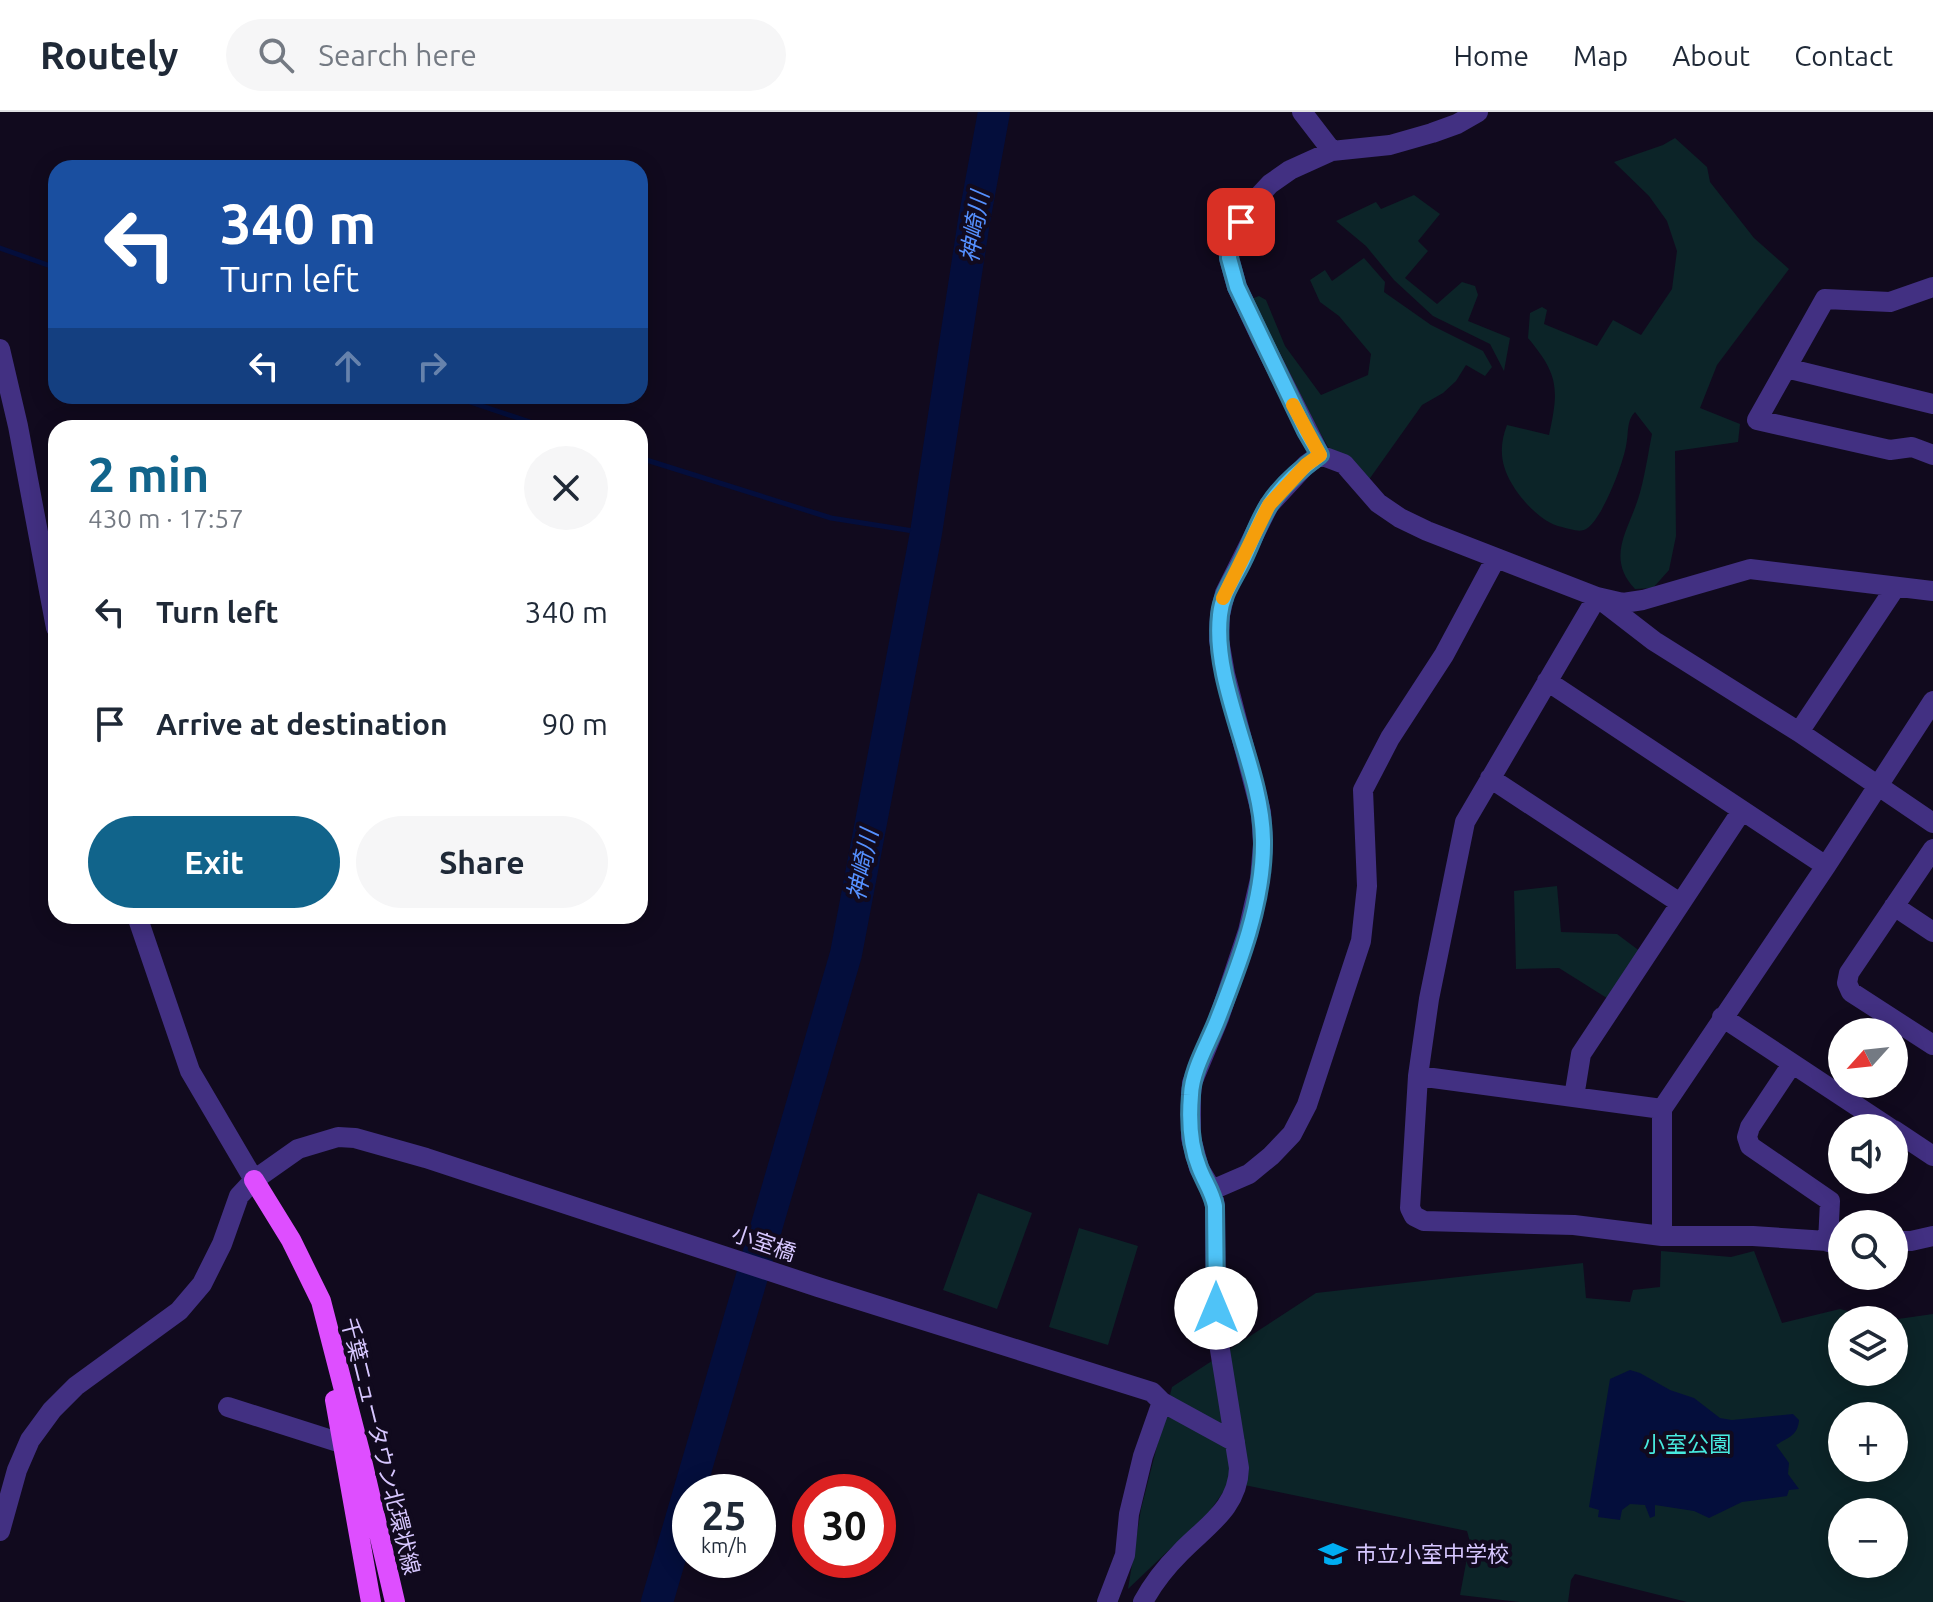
<!DOCTYPE html>
<meta charset="utf-8">
<style>
:root{--surface:#fff;--page:#f6f6f7;--text:#1f2937;--muted:#747a83;--line:#e0e1e3;--accent:#11648b}
body{margin:0;font-family:Ubuntu,"Noto Sans JP",sans-serif;background:var(--page);color:var(--text);height:100vh;display:flex;flex-direction:column;font-size:30px;white-space:nowrap}
*{box-sizing:border-box;margin:0}
p{font-size:26px;color:var(--muted)}
.icon{flex:none;width:44px;height:44px;fill:none;stroke:currentColor;stroke-width:2;stroke-linecap:round;stroke-linejoin:round}
.map{position:relative;flex:1;overflow:hidden}
.panel{position:absolute;left:48px;top:308px;width:600px;height:504px;display:flex;flex-direction:column;background:var(--surface);border-radius:24px;box-shadow:0 4px 20px #0003}
.panel>*{flex:none}
.guide{position:absolute;left:48px;top:48px;width:600px;height:244px;border-radius:24px;box-shadow:0 4px 20px #0003;background:#1a4fa0;color:#fff;overflow:hidden}
.needle{width:52px;rotate:243deg}
.controls{position:absolute;left:1828px;top:906px;display:grid;gap:16px}
.controls a{display:grid;place-items:center;width:80px;height:80px;border-radius:50%;background:var(--surface);box-shadow:0 4px 20px #0003;font-size:40px}
.speed{position:absolute;left:672px;top:1362px;display:flex;gap:16px;font-size:40px;font-weight:700;text-align:center}
.speed>*{display:grid;place-content:center;width:104px;height:104px;border-radius:50%;background:var(--surface);box-shadow:0 4px 20px #0003;line-height:1}
.speed small{font-size:20px;font-weight:400}
.speed .limit{border:12px solid #d22;background:#fff;color:#111}
.pin{position:absolute;display:grid;place-items:center;width:68px;height:68px;color:#fff;margin:-34px;border-radius:16px;box-shadow:0 4px 12px #0006}
.me{position:absolute;width:88px;margin:-44px;rotate:0deg;stroke-linejoin:round;filter:drop-shadow(0 0 6px #0008)}
.turn{display:flex;align-items:center;gap:28px;height:168px;padding:0 40px;font-size:36px}
.turn .icon{width:104px;height:104px;stroke-width:2.5}
.turn b{display:block;font-size:56px;line-height:68px}
.lanes{display:flex;align-items:center;height:76px;padding:0 40px;background:#0003;justify-content:center;gap:40px;direction:ltr}
.lanes .off{opacity:.35}
.round{display:grid;place-items:center;flex:none;width:84px;height:84px;border-radius:42px;background:var(--page)}
.headline{display:flex;align-items:center;justify-content:space-between;height:136px;padding:0 40px}
h1{font-size:48px;font-weight:700;line-height:60px;color:var(--accent)}
.button{display:flex;gap:16px;margin-top:auto;padding:16px 40px}
.button a{flex:1;height:92px;border-radius:48px;background:var(--accent);color:#fff;font-size:32px;font-weight:700;line-height:92px;text-align:center}
.button a+a{background:var(--page);color:var(--text)}
ul{padding:0;list-style:none}
li{display:flex;align-items:center;gap:24px;height:112px;padding:0 40px}
li div{flex:1}
li b{display:block;font-size:30px}
li em{font-style:normal}
header{display:flex;align-items:center;gap:48px;box-sizing:border-box;height:112px;padding:0 40px;background:var(--surface);border-bottom:2px solid var(--line)}
header strong{font-size:38px}
nav{display:flex;gap:44px;margin-inline-start:auto;font-size:28px}
.search{width:560px;height:72px;background:var(--page);display:flex;align-items:center;gap:20px;box-sizing:border-box;padding:0 28px;border-radius:44px;color:var(--muted);font-size:30px}
.map>svg:first-child{display:block}
</style>
<header>
<strong>Routely</strong>
<div class="search"><svg class="icon" aria-label="search" viewBox="0 0 24 24"><circle cx="10" cy="10" r="6"/><path d="M15 15l6 6"/></svg>Search here</div>
<nav><a>Home</a><a>Map</a><a>About</a><a>Contact</a></nav>
</header>
<div class="map">
<svg width="1933" height="1490" viewBox="0 0 1933 1490">
<rect width="100%" height="100%" fill="#110a1e"/>
<!-- green -->
<path fill="#0c2428" fill-rule="evenodd" d="M 1675,26 L 1707,55 L 1710,70 L 1754,126 L 1789,157 L 1717,253 L 1700,296 L 1740,312 L 1738,330 L 1675,339 L 1676,424 L 1669,458 L 1653,476 L 1635,477 C 1605,445 1629,418 1639,384 C 1645,364 1648,342 1652,322 L 1635,300 C 1626,309 1629,321 1626,334 C 1623,352 1602,408 1586,417 C 1580,421 1570,417 1562,415 C 1542,411 1522,389 1512,372 C 1500,352 1499,334 1507,313 L 1549,323 C 1559,277 1559,263 1528,226 L 1530,201 L 1542,195 L 1547,198 L 1544,212 L 1597,234 L 1613,208 L 1641,223 L 1672,177 L 1677,139 L 1667,109 L 1649,84 L 1614,50 L 1663,33 Z
M 1414,83 L 1440,102 L 1418,129 L 1428,139 L 1405,166 L 1437,192 L 1462,170 L 1475,174 L 1478,183 L 1468,209 L 1510,226 L 1504,259 L 1490,232 L 1433,204 L 1394,168 L 1366,134 L 1336,109 L 1376,90 L 1381,97 Z
M 1364,146 L 1385,170 L 1384,180 L 1431,213 L 1483,239 L 1492,255 L 1485,264 L 1466,253 L 1456,269 L 1443,281 L 1422,293 L 1368,369 L 1354,351 L 1328,335 L 1246,189 L 1259,184 L 1266,188 L 1285,234 L 1321,283 L 1368,263 L 1371,242 L 1339,204 L 1320,190 L 1310,168 L 1325,158 L 1332,169 Z
M 1557,774 L 1561,820 L 1617,822 L 1641,840 L 1610,888 L 1559,856 L 1516,857 L 1514,779 Z
M 978,1081 L 1032,1101 L 997,1197 L 943,1178 Z
M 1079,1116 L 1138,1134 L 1108,1233 L 1049,1215 Z
M 1661,1139 L 1731,1145 L 1754,1139 L 1782,1211 L 1840,1197 L 1882,1208 L 1842,1208 L 1842,1260 L 1894,1260 L 1894,1208 L 1891,1208 L 1933,1202 L 1933,1490 L 1687,1490 L 1575,1462 L 1571,1468 L 1568,1490 L 1519,1490 L 1460,1483 L 1470,1430 L 1467,1419 L 1230,1370 L 1210,1399 L 1128,1477 L 1141,1397 L 1172,1275 L 1316,1181 L 1583,1151 L 1586,1186 L 1630,1190 L 1633,1178 L 1660,1175 ZM 1842,1304 L 1894,1304 L 1894,1356 L 1842,1356 ZM 1842,1400 L 1894,1400 L 1894,1452 L 1842,1452 Z"/>
<!-- water -->
<path fill="#040e3c" d="M 1630,1258 L 1640,1261 L 1670,1278 L 1694,1286 L 1720,1306 L 1732,1308 L 1793,1302 L 1799,1308 C 1798,1324 1787,1326 1776,1333 L 1789,1351 L 1788,1362 L 1799,1377 L 1789,1378 L 1787,1384 L 1742,1390 L 1709,1406 L 1694,1399 L 1655,1393 L 1655,1404 L 1650,1406 L 1645,1393 L 1630,1392 L 1622,1398 L 1620,1408 L 1598,1405 L 1599,1398 L 1589,1395 L 1610,1267 Z"/>
<g fill="none" stroke-linecap="round" stroke-linejoin="round">
<!-- stream -->
<path stroke="#040e3c" stroke-width="5" d="M 0,136 L 56,156
M 452,284 L 548,316
M 640,346 L 831,406 L 926,421"/>
<!-- river -->
<path stroke="#040e3c" stroke-width="32" d="M 657,1490 L 846,842 L 926,421 L 974,109 L 994,0"/>
<!-- minor -->
<path stroke="#423082" stroke-width="20" d="M 1302,0 L 1332,39
M 1478,0 L 1457,12 L 1432,21 L 1390,33 L 1332,39 L 1290,58 L 1270,72 L 1258,85 L 1230,131 L 1229,146 L 1237,175 L 1261,226 L 1320,343 L 1344,352 L 1378,391 L 1400,406 L 1427,419 L 1597,485 L 1623,491 L 1643,488 L 1750,457 L 1933,479
M 1933,175 L 1890,190 L 1825,187 L 1757,308 L 1890,338 L 1912,335 L 1933,343
M 0,237 L 18,314 L 56,516
M 1786,256 L 1933,292
M 1547,569 L 1826,754
M 1799,620 L 1895,476
M 1490,666 L 1680,791
M 1933,737 L 1849,861 L 1847,871 L 1851,880 L 1933,933
M 1894,794 L 1933,820
M 137,804 L 190,959 L 254,1068
M 1722,905 L 1890,1016
M 1792,952 L 1750,1015 L 1747,1025 L 1750,1034 L 1830,1089 L 1828,1130
M 1418,964 L 1662,997
M 1574,985 L 1581,942 L 1741,700
M 1894,1018 L 1933,1044
M 1212,1078 L 1249,1062 L 1271,1044 L 1292,1022 L 1307,993 L 1361,829 L 1367,774 L 1363,678 L 1390,626 L 1444,543 L 1496,446
M 1662,1124 L 1662,997 L 1826,754 L 1933,589
M 1894,1129 L 1911,1129 L 1933,1124
M 1842,1130 L 1753,1124 L 1662,1124 L 1574,1113 L 1424,1109 L 1414,1104 L 1410,1096 L 1418,964 L 1429,887 L 1465,710 L 1597,485 L 1654,529 L 1799,620 L 1933,711
M 228,1295 L 341,1331
M 0,1419 L 17,1358 L 30,1328 L 52,1298 L 76,1274 L 179,1199 L 202,1172 L 222,1132 L 239,1084 L 254,1068 L 298,1037 L 338,1025 L 355,1026 L 426,1046 L 818,1175 L 1152,1280 L 1162,1290 L 1235,1330
M 1107,1490 L 1125,1443 L 1129,1402 L 1143,1344 L 1162,1290
M 1143,1490 C 1152,1473 1167,1454 1181,1440 C 1206,1414 1238,1396 1239,1356 L 1216,1213 L 1215,1094 L 1212,1078 L 1199,1056 L 1191,1026 L 1191,983 L 1192,971 L 1219,906 L 1248,819 L 1260,767 L 1263,732 L 1261,700 L 1225,562 L 1219,528 L 1220,503 L 1225,481 L 1269,393 L 1306,353 L 1320,343"/>
<!-- major -->
<path stroke="#de4eff" stroke-width="20" d="M 254,1068 L 291,1128 L 321,1189 L 360,1340 L 395,1490
M 335,1288 L 371,1490"/>
</g>
<g fill="none" stroke-linecap="round" stroke-linejoin="round">
<defs>
<path id="route" d="M 1216,1196 L 1215,1094 C 1212,1079 1204,1069 1199,1055 C 1190,1033 1189,1007 1191,983 C 1192,958 1208,932 1217,909 C 1239,853 1264,789 1263,728 C 1262,655 1212,574 1220,503 C 1222,482 1234,467 1243,448 C 1252,430 1258,410 1269,393 C 1281,374 1302,356 1320,343 L 1306,319 L 1237,175 L 1229,146 L 1230,131 L 1241,110"/>
</defs>
<!-- route casing -->
<use href="#route" stroke="#337fa1" stroke-width="20"/>
<!-- route -->
<use href="#route" stroke="#4fc3f7" stroke-width="14"/>
<!-- slow -->
<path stroke="#f59e0b" stroke-width="14" d="M 1223,486 L 1269,393 L 1306,353 L 1320,343 L 1293,293"/>
</g>
<!-- icons -->
<defs>
<symbol id="school-bare" viewBox="-9 -9 18 18"><path d="M0-5L7-2L0 1L-7-2ZM-4 1L0 2.5L4 1V4Q0 6-4 4Z" fill="#00adf2" stroke="#110a1e" stroke-width="2.5" paint-order="stroke"/></symbol>
</defs>
<g fill-rule="evenodd">
<use href="#school-bare" x="1313" y="1422" width="40" height="40"/>
</g>
<g text-anchor="middle" stroke-width="8" stroke-linejoin="round" paint-order="stroke">
<!-- street labels -->
<g font-size="22" fill="#d7c7ff" stroke="#110a1e">
<text transform="translate(764 1131) rotate(19)" y="8">小室橋</text>
<text transform="translate(381 1334) rotate(76)" y="8">千葉ニュータウン北環状線</text>
</g>
<!-- park labels -->
<g font-size="22" fill="#48eadf" stroke="#110a1e">
<text x="1687" y="1340">小室公園</text>
</g>
<!-- poi labels -->
<g font-size="22" fill="#d7c7ff" stroke="#110a1e" text-anchor="start">
<text x="1355" y="1450">市立小室中学校</text>
</g>
<!-- water labels -->
<g font-size="24" font-style="italic" fill="#5590ff" stroke="#110a1e">
<text transform="translate(975 115) rotate(-81)" y="8">神崎川</text>
<text transform="translate(863 753) rotate(-79)" y="8">神崎川</text>
</g>
</g>
</svg>
<div class="controls">
<a><svg class="needle" viewBox="-14 -14 28 28"><path d="M0-13l5 13h-10z" fill="#e53935"/><path d="M0 13l5-13h-10z" fill="#747a83"/></svg></a>
<a><svg class="icon" aria-label="sound" viewBox="0 0 24 24"><path d="M4 9h4l5-4v14l-5-4H4zM17 9q2 3 0 6"/></svg></a>
<a><svg class="icon" aria-label="search" viewBox="0 0 24 24"><circle cx="10" cy="10" r="6"/><path d="M15 15l6 6"/></svg></a>
<a><svg class="icon" aria-label="layers" viewBox="0 0 24 24"><path d="M12 4l9 5-9 5-9-5zM3 14l9 5 9-5"/></svg></a>
<a>+</a>
<a>−</a>
</div>
<div class="speed"><div>25<small>km/h</small></div><div class="limit">30</div></div>
<div class="pin" style="left:1241px;top:110px;background:#d93025"><svg class="icon" aria-label="arrive" viewBox="0 0 24 24"><path d="M6 21V4h12l-3 4 3 4H6"/></svg></div>
<svg class="me" style="left:1216px;top:1196px" viewBox="-20 -20 40 40"><circle r="19" fill="#fff"/><path d="M0-13L10 11 0 6-10 11z" fill="#4fc3f7"/></svg>
<div class="guide">
<div class="turn"><svg class="icon" aria-label="left" viewBox="0 0 24 24"><path d="M17 20v-9H6M10 6l-5 5 5 5"/></svg><div><b>340 m</b>Turn left</div></div>
<div class="lanes"><svg class="icon" aria-label="left" viewBox="0 0 24 24"><path d="M17 20v-9H6M10 6l-5 5 5 5"/></svg><svg class="icon off" aria-label="ahead" viewBox="0 0 24 24"><path d="M12 20V5M6 11l6-6 6 6"/></svg><svg class="icon off" aria-label="right" viewBox="0 0 24 24"><path d="M7 20v-9h11M14 6l5 5-5 5"/></svg></div>
</div>
<section class="panel">
<div class="headline"><div><h1>2 min</h1><p>430 m · 17:57</p></div><a class="round"><svg class="icon" aria-label="close" viewBox="0 0 24 24"><path d="M6 6l12 12M18 6L6 18"/></svg></a></div>
<ul>
<li><svg class="icon" aria-label="left" viewBox="0 0 24 24"><path d="M17 20v-9H6M10 6l-5 5 5 5"/></svg><div><b>Turn left</b></div><em>340 m</em></li>
<li><svg class="icon" aria-label="arrive" viewBox="0 0 24 24"><path d="M6 21V4h12l-3 4 3 4H6"/></svg><div><b>Arrive at destination</b></div><em>90 m</em></li>
</ul>
<div class="button"><a>Exit</a><a>Share</a></div>
</section>
</div>
